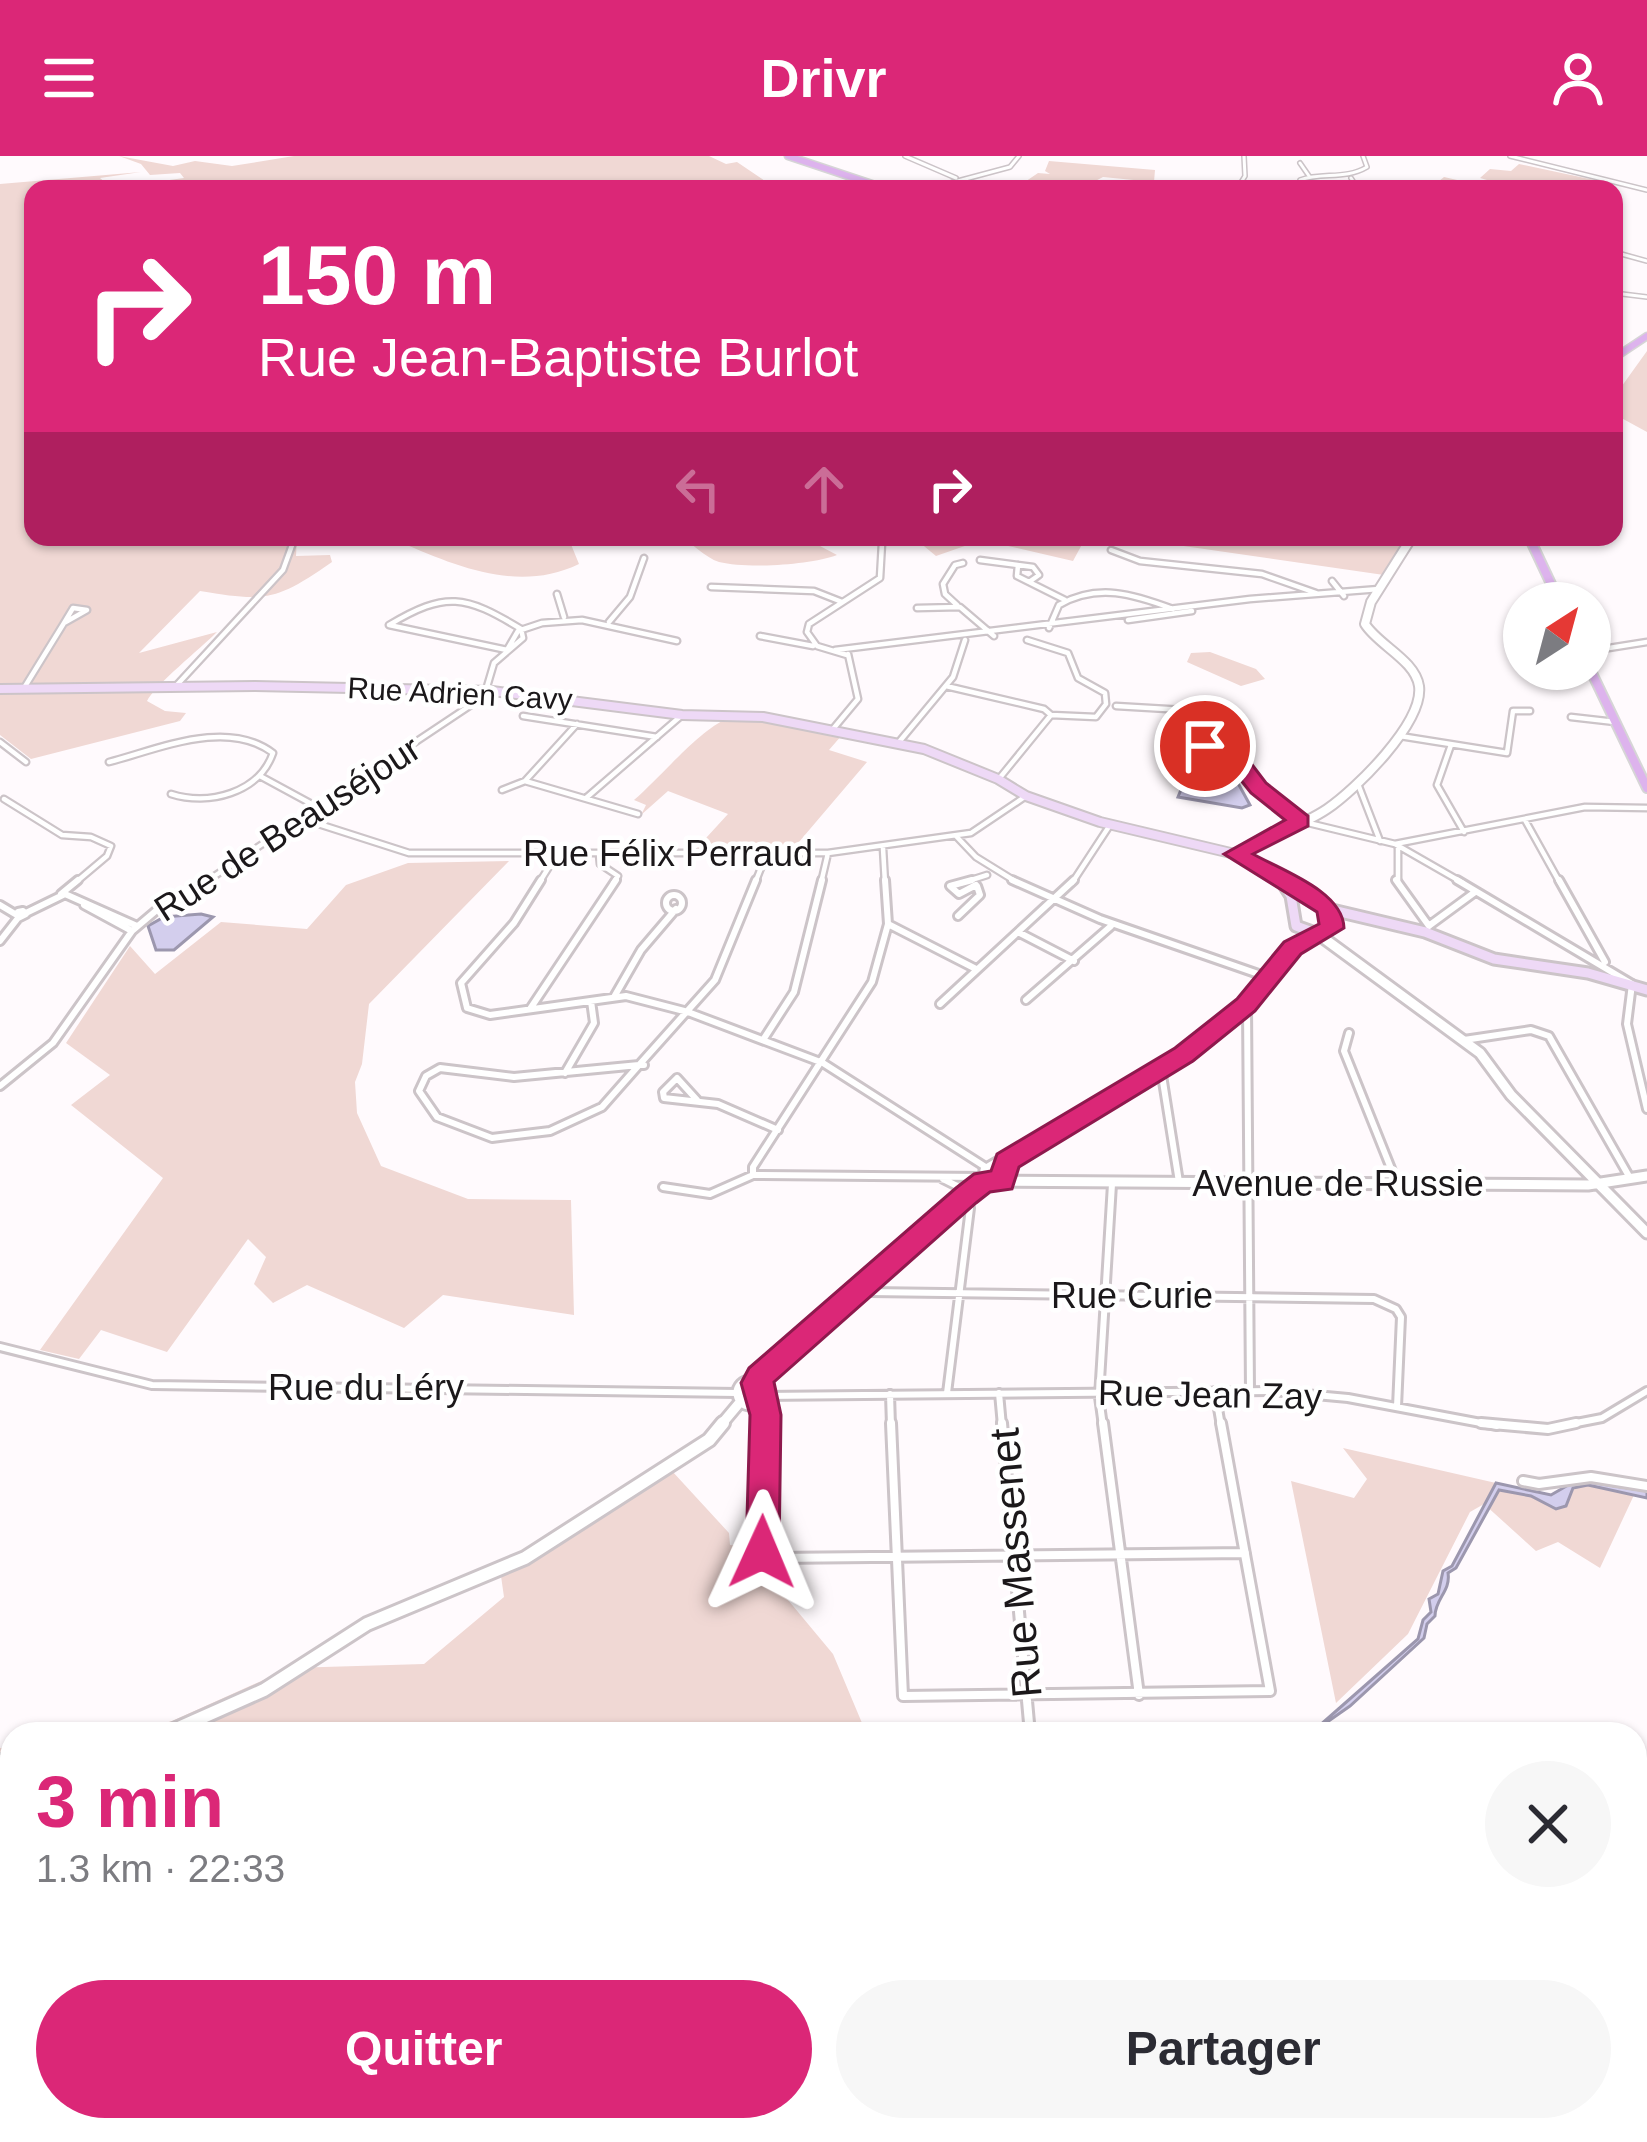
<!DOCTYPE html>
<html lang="fr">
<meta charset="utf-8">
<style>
:root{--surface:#fff;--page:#f7f7f7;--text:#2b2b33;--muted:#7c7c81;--accent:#db2777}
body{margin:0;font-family:Arial,sans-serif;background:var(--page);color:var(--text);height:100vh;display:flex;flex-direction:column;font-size:45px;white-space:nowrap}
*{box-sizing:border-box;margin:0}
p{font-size:39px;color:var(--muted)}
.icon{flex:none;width:66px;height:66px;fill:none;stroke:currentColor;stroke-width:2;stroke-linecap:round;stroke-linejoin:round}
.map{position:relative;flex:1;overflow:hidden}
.panel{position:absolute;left:0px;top:1566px;width:1647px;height:420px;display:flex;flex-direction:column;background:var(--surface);border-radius:36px 36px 0 0;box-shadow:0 3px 9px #0004}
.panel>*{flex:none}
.hud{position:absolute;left:24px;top:24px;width:1599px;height:366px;border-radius:24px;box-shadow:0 3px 9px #0004;background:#db2777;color:#fff;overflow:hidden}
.needle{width:78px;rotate:36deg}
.tools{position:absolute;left:1503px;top:426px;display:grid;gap:24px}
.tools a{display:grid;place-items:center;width:108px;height:108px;border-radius:50%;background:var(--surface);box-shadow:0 3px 9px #0004;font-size:60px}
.pin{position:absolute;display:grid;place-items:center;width:102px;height:102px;color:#fff;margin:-51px;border:6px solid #fff;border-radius:50%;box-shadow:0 3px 12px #0007}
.me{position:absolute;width:132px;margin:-66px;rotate:1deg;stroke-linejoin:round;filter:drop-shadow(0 0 9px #0008)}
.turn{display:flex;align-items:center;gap:42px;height:252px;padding:0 36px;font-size:54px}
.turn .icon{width:156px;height:156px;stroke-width:2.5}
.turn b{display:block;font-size:84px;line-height:102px}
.lanes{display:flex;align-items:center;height:114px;padding:0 36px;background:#0003;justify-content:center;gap:60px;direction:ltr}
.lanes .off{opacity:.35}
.round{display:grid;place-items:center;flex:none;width:126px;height:126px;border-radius:63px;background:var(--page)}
.summary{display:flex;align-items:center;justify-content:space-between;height:204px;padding:0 36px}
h1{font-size:72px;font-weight:700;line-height:90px;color:var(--accent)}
.primary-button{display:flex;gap:24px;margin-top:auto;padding:24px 36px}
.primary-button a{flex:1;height:138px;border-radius:72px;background:var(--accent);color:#fff;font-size:48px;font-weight:700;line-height:138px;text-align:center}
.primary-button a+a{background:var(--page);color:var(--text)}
header{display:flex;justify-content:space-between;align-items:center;height:156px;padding:0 36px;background:var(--accent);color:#fff;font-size:54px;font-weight:700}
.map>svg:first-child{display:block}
</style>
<header><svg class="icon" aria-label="menu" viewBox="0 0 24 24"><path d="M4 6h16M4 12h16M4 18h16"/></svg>Drivr<svg class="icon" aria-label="person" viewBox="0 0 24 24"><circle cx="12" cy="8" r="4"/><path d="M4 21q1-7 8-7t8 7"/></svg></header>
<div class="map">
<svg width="1647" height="1986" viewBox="0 0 1647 1986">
<rect width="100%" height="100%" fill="#fffafd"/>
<!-- green -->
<path fill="#f0d8d4" d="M 119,0 L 173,10 L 195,5 L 232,10 L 294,0 L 709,0 L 726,8 L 737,6 L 777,33 L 33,33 L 33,381 L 297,381 L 296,400 L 330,399 L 332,406 C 276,445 266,446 200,435 L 139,497 L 217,476 C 201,492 154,530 147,545 L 165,555 L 186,557 L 180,565 L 31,603 L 0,579 L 0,28 L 141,16 L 100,22 L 112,32 L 184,22 L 180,17 L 150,19 L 141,8 Z
M 1049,5 L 1155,14 L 1154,26 L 1103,21 L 1084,31 L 1089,33 L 1016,32 L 1038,17 L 1050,18 L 1045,15 Z
M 1519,8 L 1599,25 L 1594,33 L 1388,33 L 1386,26 L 1433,30 L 1444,21 L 1479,29 L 1487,24 L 1480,22 L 1490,13 L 1511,15 Z
M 1647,195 L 1647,276 L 1614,258 L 1614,241 Z
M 405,381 L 568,381 L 579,408 C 519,437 458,411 400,386 Z
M 677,381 L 803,381 L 837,399 C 810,409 748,413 719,406 C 705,402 693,386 677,381 Z
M 913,381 L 1086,381 L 1073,405 L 982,384 L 936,400 Z
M 1121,381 L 1407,381 L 1384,419 Z
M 1210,496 L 1256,513 L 1265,523 L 1241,530 L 1187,506 L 1191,497 Z
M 727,563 L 785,567 L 842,579 L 829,594 L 867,606 L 793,693 L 695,694 L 728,658 L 668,635 L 641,659 L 646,649 L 634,644 C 661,621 700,573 727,563 Z
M 509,705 L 369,848 L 362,908 L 355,926 L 357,957 L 381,1010 L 468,1043 L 571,1044 L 574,1159 L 443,1139 L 404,1172 L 307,1129 L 273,1147 L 254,1128 L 266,1101 L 248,1083 L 167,1196 L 101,1174 L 79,1203 L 40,1194 L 163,1022 L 71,949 L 110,919 L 66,887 L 130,790 L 155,818 L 221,766 L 307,773 L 346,729 L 408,707 Z
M 1343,1292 L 1496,1327 L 1562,1352 L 1572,1333 L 1588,1329 L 1634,1339 L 1600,1412 L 1558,1386 L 1536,1395 L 1484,1348 L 1470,1356 L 1408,1478 L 1336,1547 L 1291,1325 L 1354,1342 L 1367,1323 Z
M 672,1315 L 729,1377 L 730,1389 L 753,1391 L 753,1402 L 833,1498 L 862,1567 L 841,1578 L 126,1578 L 172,1565 L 290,1512 L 424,1508 L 504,1441 L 501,1420 L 530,1408 Z
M 12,1591 L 12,1974 L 523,1974 L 522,1986 L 0,1986 L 0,1592 Z"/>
<!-- water -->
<path fill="#d3ceed" stroke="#9c97ae" stroke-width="3" d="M 1191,609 L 1228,609 L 1250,649 L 1242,652 L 1178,641 Z
M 201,758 L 213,761 L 174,794 L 156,794 L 148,770 L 164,761 Z
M 1589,1326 L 1647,1335 L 1647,1342 L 1588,1329 L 1573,1332 L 1566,1350 L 1556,1353 L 1531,1340 L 1499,1334 L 1456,1412 L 1448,1417 C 1451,1435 1435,1443 1435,1460 L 1427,1468 L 1424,1482 L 1350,1550 L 1310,1578 L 1418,1483 L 1423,1464 L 1431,1456 L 1429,1443 L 1438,1438 L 1443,1415 L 1452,1410 L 1496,1327 L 1551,1339 L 1570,1328 Z"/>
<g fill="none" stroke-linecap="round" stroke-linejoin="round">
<defs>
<path id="minor-far3" d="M 905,0 L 956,22
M 1510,0 L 1647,34
M 1300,7 L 1309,20
M 1351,22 L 1358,33
M 928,33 L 1010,11 L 1019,0
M 1237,33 L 1245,20 L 1244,0
M 1299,33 L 1300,24 C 1323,16 1345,24 1367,11 L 1363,0
M 1614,96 L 1647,105
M 1614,137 L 1647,141"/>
<path id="minor-far2" d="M 1111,394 L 1140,405 L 1262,418 L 1316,437
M 980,404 L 1033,411 L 1039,419 L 1029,426
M 1018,409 L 1017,420 L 1065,444
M 1332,425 L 1344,440
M 711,431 L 814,435 L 842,446
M 557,438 L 564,461
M 957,449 L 945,438 L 943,428 L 955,409 L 963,407
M 73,452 L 87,454 L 64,467 Z
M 917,452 L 960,451 L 994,480
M 1128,464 L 1192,455
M 609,466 L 630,441 L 644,402
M 1049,472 L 1059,449 C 1098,427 1133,438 1173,453
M 760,480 L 813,490
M 1027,484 L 1068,497 L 1078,522 L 1105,537 L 1106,548 L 1096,561 L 1051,559
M 1590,487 L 1606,490
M 507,494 L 389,469 C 446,435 465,439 521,473
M 507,494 L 518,475 L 542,467 L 582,464 L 677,485
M 835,494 L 1250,443 L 1379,433
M 1590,495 L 1647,486
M 847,499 L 817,490 L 807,476 L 809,468 L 880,422 L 882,387 L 877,381
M 946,530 L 1044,553 L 1051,559 L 998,624
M 175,531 L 283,414 L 295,381
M 24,532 L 64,467
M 486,534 L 494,507 L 523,482 L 521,473
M 1116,550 L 1201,555 L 1207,566 L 1198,585 L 1236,603 L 1259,632 L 1300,665 L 1395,688 L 1585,651 L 1647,652
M 523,560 L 657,581
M 1571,561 L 1615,566
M 577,568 L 525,625 L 638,658
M 833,573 L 858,543 L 848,498
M 1400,580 L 1507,597 L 1513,555 L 1530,555
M 0,586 L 26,606
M 899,586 L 953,521 L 965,484
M 1451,589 L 1437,629 L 1464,676
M 109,606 C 159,593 227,562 273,597 C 259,637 209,650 171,638
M 260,620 L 319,652
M 1358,628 L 1380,685
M 502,634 L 525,625
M 586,642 L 682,559
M 4,643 L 62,679 L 91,681 L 111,690 L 107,700 L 75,727
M 303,663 L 409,697 L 828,697 L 971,677 L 1026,640
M 1525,664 L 1560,727
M 956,680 L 976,701 L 1018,727
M 1395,688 L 1463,727
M 883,692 L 885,727
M 599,698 L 600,708 L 618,720 L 613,727
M 204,727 L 492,535
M 539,727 L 557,698
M 755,727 L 767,697
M 821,727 L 828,697
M 962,727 L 987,719
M 1072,727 L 1110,669
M 1398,727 L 1398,692"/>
<path id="minor-far1" d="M 541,724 L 514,767 L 461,827 L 467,852 L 490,859 L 626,840 L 688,856 L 823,907 L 987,1012
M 972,724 L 950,730 L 959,738 L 976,729
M 1012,724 L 1100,763 L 1267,821
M 1396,724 L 1429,770
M 1457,724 L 1632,828 L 1627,868 L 1647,953
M 1559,724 L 1605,806
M 61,738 L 78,724
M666 747a8 8 0 1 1 16 0a8 8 0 1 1-16 0Z
M 0,749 L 15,758
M 84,749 L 132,775
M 23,755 L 26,758 L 18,762 L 18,756 Z
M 26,757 L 65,738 L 137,770
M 958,760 L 980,739 L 977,730
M 888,768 L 976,813
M 1430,769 L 1475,736
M 1018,776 L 1074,805
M 0,785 L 18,762
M 614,841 L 641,794 L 676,753
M 1026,844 L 1111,770
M 940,848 L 1074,724
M 1247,850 L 1250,1235
M 530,853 L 616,724
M 1349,877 L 1344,895 L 1396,1025
M 763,884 L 794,836 L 822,724
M 1464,884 L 1531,874 L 1549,880 L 1630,1022
M 639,909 L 602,951 L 550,975 L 492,982 L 437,961 L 419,935 L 426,920 L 440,912 L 514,921 Z
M 639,909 L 715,824 L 756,724
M 639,909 L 644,909
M 1161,913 L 1179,1026
M 565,917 L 594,867 L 591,845
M 0,930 L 53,887 L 132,775 L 158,753 L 210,724
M 697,944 L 677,922 L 663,936 L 664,942 L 718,948 L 778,974
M 753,1019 L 753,1011 L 872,826 L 888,768 L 885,724
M 753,1019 L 982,1021
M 943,1023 L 965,1034 L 970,1052 L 947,1237
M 663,1031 L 710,1038 L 753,1019
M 860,1130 L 869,1136 L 1374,1143 L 1396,1153 L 1401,1161 L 1397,1251
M 0,1191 L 152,1229 L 737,1237
M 1215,1235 L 1221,1270
M 999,1237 L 1002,1270
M 890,1238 L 891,1270
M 762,1240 L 1272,1235 L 1348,1242 L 1497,1270
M 759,1244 L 765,1270
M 1103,1270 L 1099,1241 L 1112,1028
M 1561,1270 L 1602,1262 L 1647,1235"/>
<path id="minor" d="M 765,1267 L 762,1396 L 774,1402 L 1245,1397
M 891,1267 L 903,1540 L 1270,1535 L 1221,1267
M 1002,1267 L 1030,1578
M 1103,1267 L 1139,1539
M 1481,1267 L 1548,1273 L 1576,1267
M 1523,1325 L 1539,1328 L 1591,1321 L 1647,1330
M 1635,1810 L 1647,1796
M 815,1974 L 830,1986
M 1066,1974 L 1067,1986
M 1503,1974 L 1510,1986
M 1330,1986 L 1349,1974"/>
<path id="tertiary-far2" d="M 1235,698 C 1264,681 1299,672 1327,653 C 1355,634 1424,567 1419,530 C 1415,504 1378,489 1365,468 L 1371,446 L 1412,381"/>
<path id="tertiary-far1" d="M 1318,778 L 1480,897 L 1511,939 L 1647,1077
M 984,1025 L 1588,1029 L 1647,1020
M 984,1025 L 985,1014 L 1184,898 L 1246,849 L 1293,792 L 1315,778
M738 1237a12 12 0 1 1 24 0a12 12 0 1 1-24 0Z
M 756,1227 L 775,1204 L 984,1025
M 720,1270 L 741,1245"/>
<path id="tertiary" d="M 165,1578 L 264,1534 L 367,1468 L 525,1402 L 709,1284 L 723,1267
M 0,1605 L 12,1604"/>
<path id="secondary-far1" d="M 0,533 L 255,530 L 492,535 L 682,559 L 763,561 L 924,593 L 998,623 L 1026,640
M 1026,640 L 1100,666 L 1235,698 L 1284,727"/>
<path id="secondary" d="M 1278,724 L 1331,758 L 1331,772 L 1318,778 L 1296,770 L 1291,740 L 1282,726
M 1328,753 L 1425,776 L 1494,803 L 1588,817 L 1647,834"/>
<path id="primary-far2" d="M 788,0 L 887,33
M 1614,202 L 1647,180"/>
<path id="primary-far1" d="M 1529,381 L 1560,447
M 1590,513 L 1647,632"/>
<path id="primary" d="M 1635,1644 L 1647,1638
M 1024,1986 L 1048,1974"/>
</defs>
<!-- minor-far3 casing -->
<use href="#minor-far3" stroke="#ccc4c8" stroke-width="6"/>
<!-- minor-far2 casing -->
<use href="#minor-far2" stroke="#ccc4c8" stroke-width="9"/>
<!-- minor-far1 casing -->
<use href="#minor-far1" stroke="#ccc4c8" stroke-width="12"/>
<!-- minor casing -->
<use href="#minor" stroke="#ccc4c8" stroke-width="14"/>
<!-- tertiary-far2 casing -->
<use href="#tertiary-far2" stroke="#ccc4c8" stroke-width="12"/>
<!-- tertiary-far1 casing -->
<use href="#tertiary-far1" stroke="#ccc4c8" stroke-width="15"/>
<!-- tertiary casing -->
<use href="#tertiary" stroke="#ccc4c8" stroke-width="18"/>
<!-- secondary-far1 casing -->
<use href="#secondary-far1" stroke="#ccc4c8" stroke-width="12"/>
<!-- secondary casing -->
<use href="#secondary" stroke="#ccc4c8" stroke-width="15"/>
<!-- primary-far2 casing -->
<use href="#primary-far2" stroke="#d6d5d6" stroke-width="9"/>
<!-- primary-far1 casing -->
<use href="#primary-far1" stroke="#d6d5d6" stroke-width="12"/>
<!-- primary casing -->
<use href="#primary" stroke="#d6d5d6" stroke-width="20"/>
<!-- minor-far3 -->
<use href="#minor-far3" stroke="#fff" stroke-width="3"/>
<!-- minor-far2 -->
<use href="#minor-far2" stroke="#fff" stroke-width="4.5"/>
<!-- minor-far1 -->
<use href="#minor-far1" stroke="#fff" stroke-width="6"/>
<!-- minor -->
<use href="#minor" stroke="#fff" stroke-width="8"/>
<!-- tertiary-far2 -->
<use href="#tertiary-far2" stroke="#fff" stroke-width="8"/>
<!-- tertiary-far1 -->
<use href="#tertiary-far1" stroke="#fff" stroke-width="9"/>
<!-- tertiary -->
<use href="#tertiary" stroke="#fff" stroke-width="12"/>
<!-- secondary-far1 -->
<use href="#secondary-far1" stroke="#eed9f6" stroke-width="8"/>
<!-- secondary -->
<use href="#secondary" stroke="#eed9f6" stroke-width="9"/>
<!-- primary-far2 -->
<use href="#primary-far2" stroke="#ddb3ed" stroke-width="6"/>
<!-- primary-far1 -->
<use href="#primary-far1" stroke="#ddb3ed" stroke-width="8"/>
<!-- primary -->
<use href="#primary" stroke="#ddb3ed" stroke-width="14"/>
</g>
<!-- route -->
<path fill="#db2777" stroke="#8e194d" stroke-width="3" d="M 1205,584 L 1244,598 L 1266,627 L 1308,660 L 1308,670 L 1253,698 C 1281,714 1343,735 1344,772 L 1301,798 L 1255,855 L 1193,905 L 1019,1011 L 1012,1033 L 990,1036 L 976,1047 L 774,1226 L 781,1259 L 779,1396 L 774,1406 L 762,1410 L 751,1406 L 746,1396 L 750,1259 L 741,1227 L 749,1212 L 956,1032 L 974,1018 L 991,1015 L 997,998 L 1175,892 L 1237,843 L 1284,786 L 1319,768 L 1317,756 L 1224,698 L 1285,664 L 1251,637 L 1228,608 L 1195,590 Z"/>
<g text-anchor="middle" stroke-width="9" stroke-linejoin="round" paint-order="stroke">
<!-- far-street labels -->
<g font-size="30" fill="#1b181a" stroke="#fff">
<text transform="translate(460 538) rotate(3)" y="10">Rue Adrien Cavy</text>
</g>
<!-- street labels -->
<g font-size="36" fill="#1b181a" stroke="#fff">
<text transform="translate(287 672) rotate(-33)" y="13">Rue de Beauséjour</text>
<text x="668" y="710">Rue Félix Perraud</text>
<text x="1338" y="1040">Avenue de Russie</text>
<text x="1132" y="1152">Rue Curie</text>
<text x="366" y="1244">Rue du Léry</text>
<text transform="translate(1210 1238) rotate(1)" y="13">Rue Jean Zay</text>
</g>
<!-- near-street labels -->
<g font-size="42" fill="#1b181a" stroke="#fff">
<text transform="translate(1015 1407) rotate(-95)" y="15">Rue Massenet</text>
</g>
</g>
</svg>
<div class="tools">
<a><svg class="needle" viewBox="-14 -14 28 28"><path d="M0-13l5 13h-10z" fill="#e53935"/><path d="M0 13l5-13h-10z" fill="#7c7c81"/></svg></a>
</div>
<div class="pin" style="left:1205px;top:590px;background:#d93025"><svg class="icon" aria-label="arrive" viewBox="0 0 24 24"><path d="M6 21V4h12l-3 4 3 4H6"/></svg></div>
<svg class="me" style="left:762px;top:1396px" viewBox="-20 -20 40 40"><path d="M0-17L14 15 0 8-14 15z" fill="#db2777" stroke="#fff" stroke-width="4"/></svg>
<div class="hud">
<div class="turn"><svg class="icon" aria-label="right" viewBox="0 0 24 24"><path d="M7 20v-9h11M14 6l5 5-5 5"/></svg><div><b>150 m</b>Rue Jean-Baptiste Burlot</div></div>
<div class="lanes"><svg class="icon off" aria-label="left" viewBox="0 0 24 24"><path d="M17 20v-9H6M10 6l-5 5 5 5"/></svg><svg class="icon off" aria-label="ahead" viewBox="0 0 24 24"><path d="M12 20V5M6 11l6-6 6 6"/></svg><svg class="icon" aria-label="right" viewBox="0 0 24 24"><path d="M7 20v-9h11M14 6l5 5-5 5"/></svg></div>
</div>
<section class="panel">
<div class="summary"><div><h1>3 min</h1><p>1.3 km · 22:33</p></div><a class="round"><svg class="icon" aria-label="close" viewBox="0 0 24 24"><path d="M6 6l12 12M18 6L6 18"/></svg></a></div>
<div class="primary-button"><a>Quitter</a><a>Partager</a></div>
</section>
</div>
